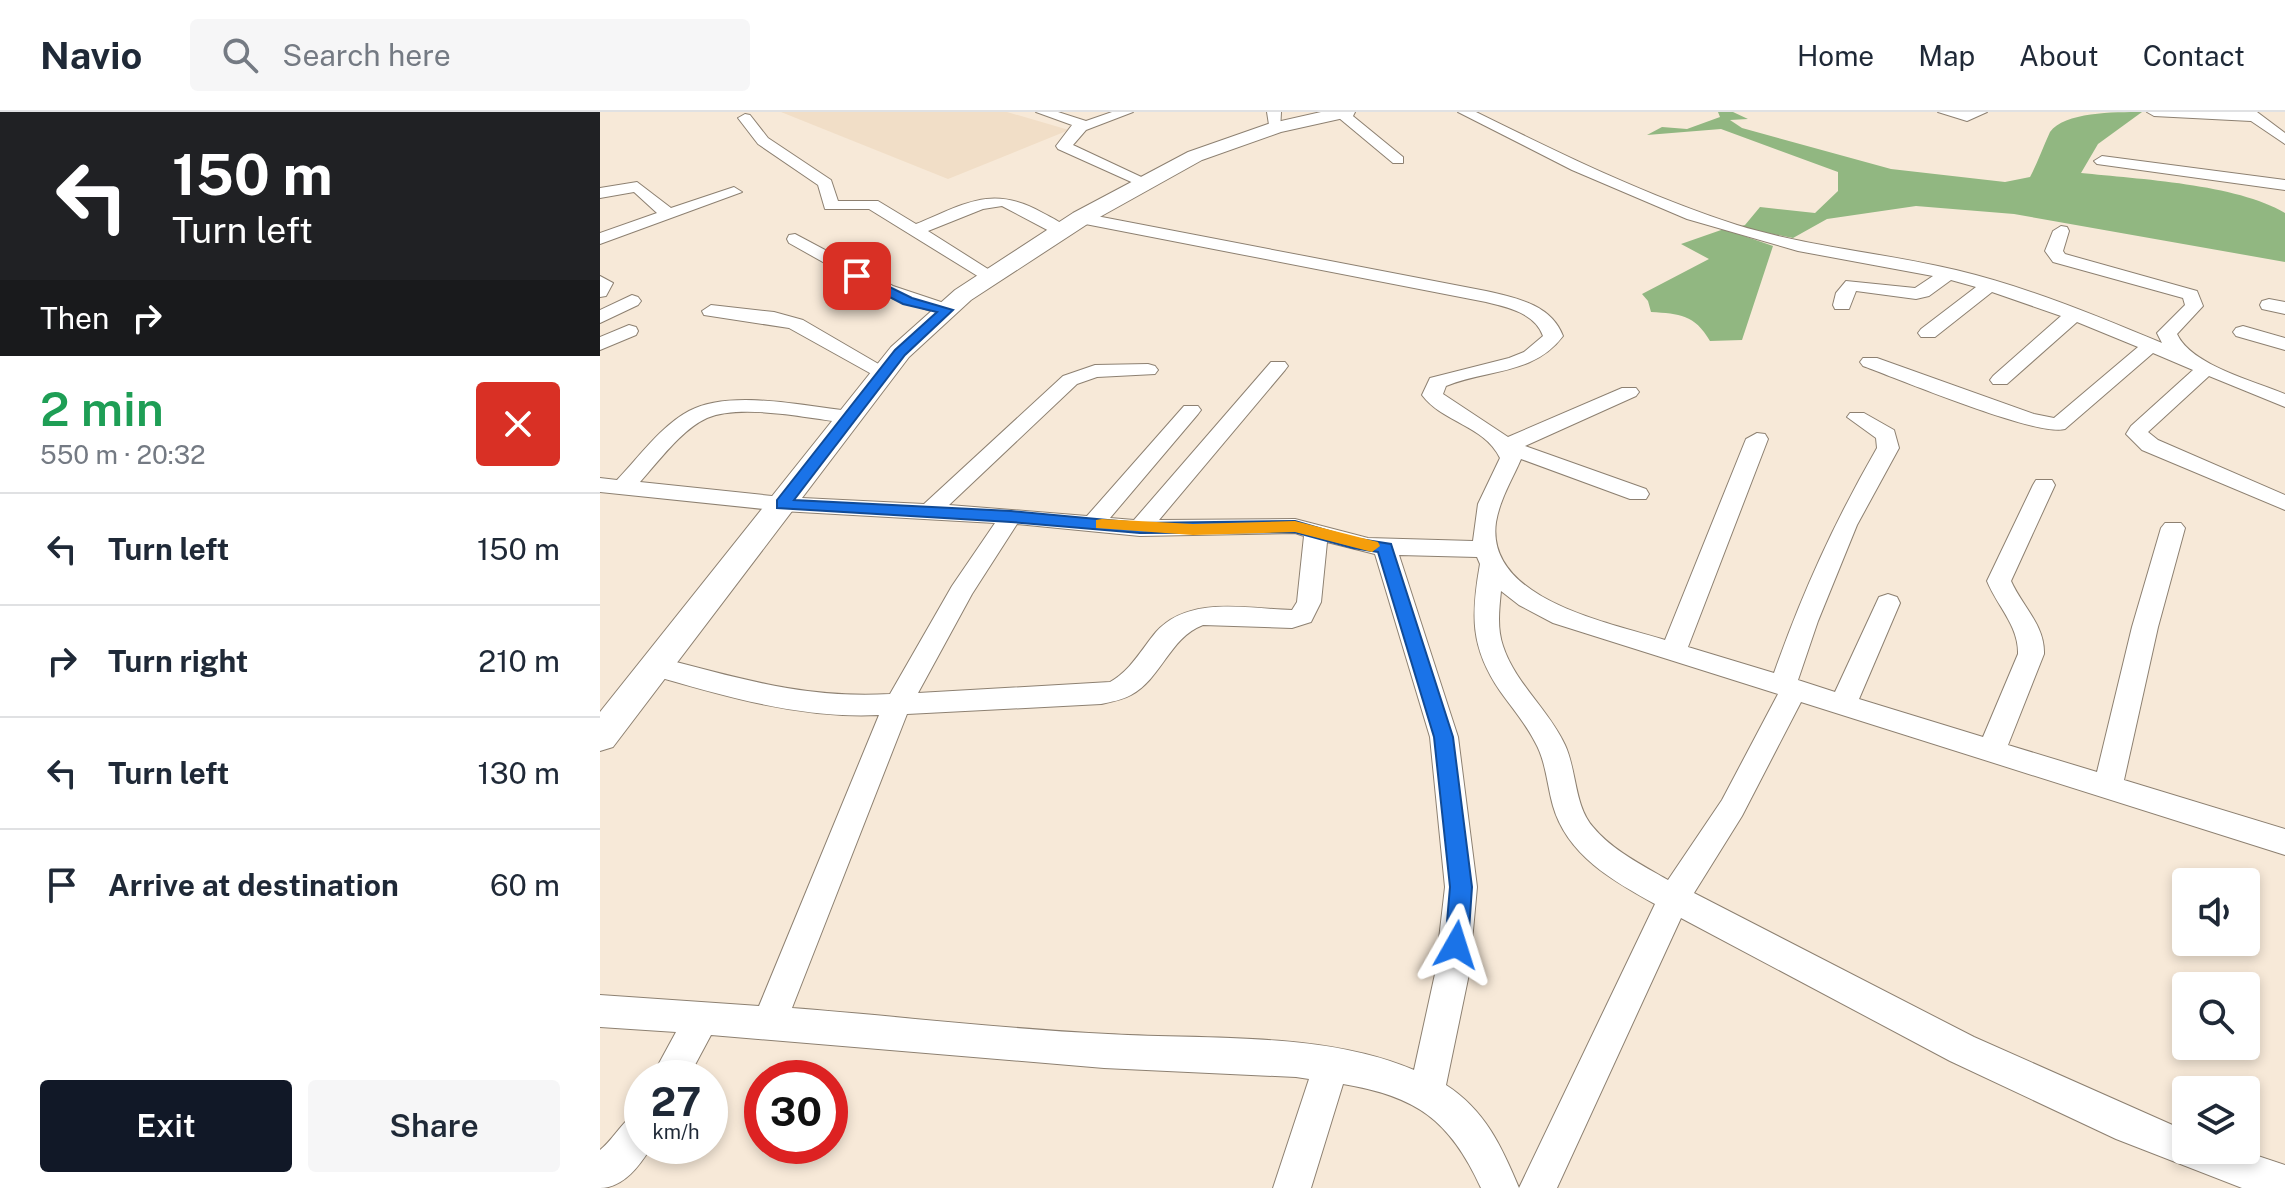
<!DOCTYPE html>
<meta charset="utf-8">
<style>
:root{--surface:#fff;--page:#f6f6f7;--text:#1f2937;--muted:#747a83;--line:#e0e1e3;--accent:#111827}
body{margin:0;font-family:"Public Sans",sans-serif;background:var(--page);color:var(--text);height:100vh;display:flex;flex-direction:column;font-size:30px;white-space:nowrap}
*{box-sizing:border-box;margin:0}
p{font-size:26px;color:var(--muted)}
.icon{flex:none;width:44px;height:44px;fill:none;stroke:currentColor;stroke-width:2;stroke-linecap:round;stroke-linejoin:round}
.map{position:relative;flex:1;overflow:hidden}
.panel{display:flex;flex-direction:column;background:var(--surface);width:600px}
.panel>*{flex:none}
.top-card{background:#202124;color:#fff;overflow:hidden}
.tools{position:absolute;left:1572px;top:756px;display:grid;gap:16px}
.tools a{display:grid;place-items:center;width:88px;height:88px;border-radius:8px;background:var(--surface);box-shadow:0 4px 12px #0003;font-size:40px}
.speed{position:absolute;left:24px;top:948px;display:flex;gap:16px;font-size:40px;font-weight:700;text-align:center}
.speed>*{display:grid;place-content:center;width:104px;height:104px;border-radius:50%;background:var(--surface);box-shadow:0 4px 12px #0003;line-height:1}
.speed small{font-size:20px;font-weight:400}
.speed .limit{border:12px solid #d22;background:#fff;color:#111}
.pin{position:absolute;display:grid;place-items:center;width:68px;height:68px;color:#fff;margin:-34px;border-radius:16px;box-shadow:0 4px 12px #0006}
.me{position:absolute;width:88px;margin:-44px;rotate:6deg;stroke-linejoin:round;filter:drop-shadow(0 0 6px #0008)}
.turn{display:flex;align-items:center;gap:28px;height:168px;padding:0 40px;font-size:36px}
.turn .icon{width:104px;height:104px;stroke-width:2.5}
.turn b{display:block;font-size:56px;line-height:68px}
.then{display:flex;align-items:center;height:76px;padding:0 40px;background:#0003;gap:16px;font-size:30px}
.round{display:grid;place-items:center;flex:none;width:84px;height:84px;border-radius:8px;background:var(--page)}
.headline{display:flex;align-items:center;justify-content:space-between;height:136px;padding:0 40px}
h1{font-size:48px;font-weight:600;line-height:60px;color:#1e9e55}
.action{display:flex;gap:16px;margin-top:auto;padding:16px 40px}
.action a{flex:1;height:92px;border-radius:8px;background:var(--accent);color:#fff;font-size:32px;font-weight:600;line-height:92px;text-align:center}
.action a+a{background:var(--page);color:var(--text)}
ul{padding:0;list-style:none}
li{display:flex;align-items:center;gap:24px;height:112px;padding:0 40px;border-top:2px solid var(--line)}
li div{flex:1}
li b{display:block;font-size:30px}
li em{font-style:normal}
header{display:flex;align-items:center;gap:48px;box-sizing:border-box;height:112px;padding:0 40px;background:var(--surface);border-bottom:2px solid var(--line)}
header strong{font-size:38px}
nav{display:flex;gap:44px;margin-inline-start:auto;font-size:28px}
.search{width:560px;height:72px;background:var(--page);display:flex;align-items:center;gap:20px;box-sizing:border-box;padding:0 28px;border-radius:8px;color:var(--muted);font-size:30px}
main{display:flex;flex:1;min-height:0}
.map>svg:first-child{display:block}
</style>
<header>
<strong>Navio</strong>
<div class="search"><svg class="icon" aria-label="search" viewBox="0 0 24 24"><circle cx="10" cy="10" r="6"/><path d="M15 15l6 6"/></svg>Search here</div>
<nav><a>Home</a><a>Map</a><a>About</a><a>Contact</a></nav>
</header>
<main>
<section class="panel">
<div class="top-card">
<div class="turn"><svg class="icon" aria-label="left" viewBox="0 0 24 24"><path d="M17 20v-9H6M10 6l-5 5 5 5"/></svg><div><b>150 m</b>Turn left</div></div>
<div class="then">Then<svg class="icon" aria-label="right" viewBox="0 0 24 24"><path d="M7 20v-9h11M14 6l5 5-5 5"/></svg></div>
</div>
<div class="headline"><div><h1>2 min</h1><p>550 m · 20:32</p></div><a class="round" style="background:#d93025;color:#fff"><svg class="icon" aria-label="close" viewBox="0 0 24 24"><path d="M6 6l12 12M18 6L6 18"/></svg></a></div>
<ul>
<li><svg class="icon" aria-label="left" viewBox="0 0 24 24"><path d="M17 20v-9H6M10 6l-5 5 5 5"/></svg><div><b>Turn left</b></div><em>150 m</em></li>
<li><svg class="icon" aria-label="right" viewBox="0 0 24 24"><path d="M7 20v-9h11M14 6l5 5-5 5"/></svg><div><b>Turn right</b></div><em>210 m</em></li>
<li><svg class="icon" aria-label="left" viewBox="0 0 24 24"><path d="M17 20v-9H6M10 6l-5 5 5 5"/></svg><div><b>Turn left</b></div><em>130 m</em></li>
<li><svg class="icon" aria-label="arrive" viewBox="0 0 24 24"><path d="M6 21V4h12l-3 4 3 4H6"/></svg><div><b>Arrive at destination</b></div><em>60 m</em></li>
</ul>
<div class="action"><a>Exit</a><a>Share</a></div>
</section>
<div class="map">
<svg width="1685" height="1076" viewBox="0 0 1685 1076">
<rect width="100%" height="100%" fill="#f7e9d8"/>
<!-- built -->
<path fill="#f1dec7" d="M 181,0 L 407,0 L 469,18 L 348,67 Z"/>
<!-- water -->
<path fill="#91b781" d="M 1118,0 L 1133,0 L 1148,7 L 1130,8 L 1142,16 L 1291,57 L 1405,70 L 1430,65 C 1438,50 1443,35 1450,20 C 1464,0 1514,0 1542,0 L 1498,32 L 1481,61 C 1538,67 1637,72 1685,101 L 1685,150 L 1414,102 L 1316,94 L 1227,107 L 1193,126 L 1138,115 L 1145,113 L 1160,95 L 1215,101 L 1238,79 L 1238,60 L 1121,17 L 1047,23 L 1062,15 L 1087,17 L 1120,5 Z
M 1124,117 L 1173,134 L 1142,228 L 1110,229 C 1094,202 1080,202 1051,200 L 1048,189 L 1042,182 L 1109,147 L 1081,132 Z"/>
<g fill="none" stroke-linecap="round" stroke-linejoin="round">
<defs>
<path id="minor" d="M 436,0 L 458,0 L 486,9 L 512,0 L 533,0 L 486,18 L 473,33 L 552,70 L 544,75 L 538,73 L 458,37 L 456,34 L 472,13 Z
M 667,0 L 681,0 L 680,19 L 670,19 Z
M 748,0 L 803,45 L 803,51 L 793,51 L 733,1 Z
M 858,0 L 876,0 C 961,42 1047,84 1137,113 C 1209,135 1284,141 1356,158 C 1427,175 1495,203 1562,231 L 1557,221 L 1585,193 L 1583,186 L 1453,150 L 1445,139 L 1453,119 L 1461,114 L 1467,115 L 1469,119 L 1463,139 L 1465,142 L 1597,179 L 1603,194 L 1577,222 C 1591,253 1654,269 1685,282 L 1685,295 L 1609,264 L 1548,320 L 1558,328 L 1685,383 L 1685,398 L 1542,338 L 1526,322 L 1531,314 L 1593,258 L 1553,241 L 1465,317 C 1437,325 1299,267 1263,254 L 1260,250 L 1263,246 L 1277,246 L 1434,302 L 1454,306 L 1538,235 L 1477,210 L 1407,272 L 1393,272 L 1390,268 L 1393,264 L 1461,204 L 1392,180 L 1335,225 L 1321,225 L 1318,221 L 1321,217 L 1376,175 L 1351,168 L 1329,184 L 1316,187 L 1256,179 L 1249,197 L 1235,197 L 1233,193 L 1236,181 L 1246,169 L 1315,176 L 1333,164 L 1198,139 L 1087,107 L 972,58 Z
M 1338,0 L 1387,0 L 1367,9 Z
M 1547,0 L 1657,0 L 1685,21 L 1685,32 L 1651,9 L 1554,4 Z
M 145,2 L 150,3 L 168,26 L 231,68 L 238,89 L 278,89 L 316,112 C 365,92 392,72 443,101 C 452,106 462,110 469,118 L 461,123 L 455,122 L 402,94 L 383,97 L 328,119 L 399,164 L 396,168 L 384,168 L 269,97 L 225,97 L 218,73 L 158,32 L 138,6 Z
M 1502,44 L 1685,68 L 1685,78 L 1497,52 L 1494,49 Z
M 37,70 L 71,96 L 134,75 L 142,80 L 0,132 L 0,121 L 57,101 L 34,80 L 0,86 L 0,76 Z
M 481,101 L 886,179 C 916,186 951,192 963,224 C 934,263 887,257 846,274 L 843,282 L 908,325 L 1022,276 L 1036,276 L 1039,280 L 1036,284 L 925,334 L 1046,377 L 1049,382 L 1046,387 L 1030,387 L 921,347 C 912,368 900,387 896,410 C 885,488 1011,511 1065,528 L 1146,327 L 1157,321 L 1165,322 L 1168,327 L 1088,535 L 1174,561 C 1203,479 1234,411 1277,336 L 1276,326 L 1247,305 L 1250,301 L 1264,301 L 1294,318 L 1299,336 L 1257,413 L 1218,509 L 1198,568 L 1235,580 L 1279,485 L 1288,482 L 1297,485 L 1300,491 L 1259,587 L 1383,625 L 1418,542 C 1419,514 1397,494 1387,469 L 1433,373 L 1436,368 L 1452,368 L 1455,373 L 1411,469 C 1422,494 1445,513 1444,542 L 1408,633 L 1497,660 L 1532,515 L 1561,416 L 1565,411 L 1581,411 L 1585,416 L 1558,515 L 1524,668 L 1685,717 L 1685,743 L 1201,590 L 1142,704 L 1094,781 L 1374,925 L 1586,1019 L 1586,1038 L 1640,1038 L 1685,1053 L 1685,1076 L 1642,1076 L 1516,1027 L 1350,949 L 1081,806 L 957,1076 L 919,1076 L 1055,792 C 1013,769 967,743 953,694 C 947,673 946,649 935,630 C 926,612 912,596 900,579 C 870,535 871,503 880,452 L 877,445 L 799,443 L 858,625 L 877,775 L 869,862 L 846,973 C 885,998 902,1035 919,1076 L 881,1076 C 850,1008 816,984 743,972 L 711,1076 L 673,1076 L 709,967 L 696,965 L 504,956 L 111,923 L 88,966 L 51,966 L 76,920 L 0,915 L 0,883 L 159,894 L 279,603 C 201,607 123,584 48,562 L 44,555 L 48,548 L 57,545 C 139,566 204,587 290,582 L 352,474 L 395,411 L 182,399 L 0,380 L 0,366 L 17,368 C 39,345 61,314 89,299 C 130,277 204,294 249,299 L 259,305 L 249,311 C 212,307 142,291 107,306 C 81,318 59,349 40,370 L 182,385 L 324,392 L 463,264 L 495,253 L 548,252 L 555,254 L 558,258 L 555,262 L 497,265 L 477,272 L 349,393 L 487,404 L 584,294 L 598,294 L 601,298 L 598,302 L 510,406 L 534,408 L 671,250 L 685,250 L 688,254 L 685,258 L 559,408 L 695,407 L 768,426 L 873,429 L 878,392 L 900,346 C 884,313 843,311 822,283 L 830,266 L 909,246 L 924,240 L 943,224 C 935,201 907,195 886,190 L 475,110 L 473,106 L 475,102 ZM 417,412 L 540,424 L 695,421 L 704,424 L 697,490 L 692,498 C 648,497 589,483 556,520 C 541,538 531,558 510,570 L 318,581 L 372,482 ZM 727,430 L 775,442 L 830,625 L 845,775 L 835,862 L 814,958 C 723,919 606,928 508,922 C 402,917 297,904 192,896 L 307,602 L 501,592 C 511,590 522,588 531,583 C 562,566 569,526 603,513 L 692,516 L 711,510 L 721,490 ZM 901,479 L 919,493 L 953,511 L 1178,582 L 1122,688 L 1068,768 C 1042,753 1012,738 993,715 C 974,693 977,659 965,633 C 949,598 915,571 903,534 C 897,517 899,498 901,479 Z
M 195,122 L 293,174 L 353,194 L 355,198 L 346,204 L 280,182 L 189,131 L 187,127 L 189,123 Z
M 0,164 L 13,171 L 6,184 L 0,185 Z
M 32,183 L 38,185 L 41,189 L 38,193 L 0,211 L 0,198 Z
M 1669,187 L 1685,190 L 1685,202 L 1662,197 L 1660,193 L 1662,189 Z
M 111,193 L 174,200 L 203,208 L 294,261 L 284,267 L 277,265 L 189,216 L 104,203 L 102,199 Z
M 29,213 L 36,215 L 38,219 L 36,223 L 0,238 L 0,225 Z
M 1643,214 L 1685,226 L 1685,238 L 1636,224 L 1633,220 L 1636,216 Z
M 42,998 L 42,1034 L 52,1034 C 40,1053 24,1076 0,1076 L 0,1038 C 16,1025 23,1006 42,998 Z"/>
<path id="tertiary" d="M 721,0 L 755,0 L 753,4 L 681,20 L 602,48 L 489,111 L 371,188 L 309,245 L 13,635 L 0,639 L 0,600 L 291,235 L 355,178 L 473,101 L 588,40 L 668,12 Z"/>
</defs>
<!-- minor casing -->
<use href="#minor" stroke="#8d8071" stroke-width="2"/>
<!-- tertiary casing -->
<use href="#tertiary" stroke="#8d8071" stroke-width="2"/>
<!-- minor -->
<use href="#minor" fill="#fff" fill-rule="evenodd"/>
<!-- tertiary -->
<use href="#tertiary" fill="#fff" fill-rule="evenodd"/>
</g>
<!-- route -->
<path fill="#1a73e8" stroke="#114b97" stroke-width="2" d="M 253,161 L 261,161 L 312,186 L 353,198 L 305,243 L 194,388 L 411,399 L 540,411 L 695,409 L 753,426 L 791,432 L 853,625 L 872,775 L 868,833 L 864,841 L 856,844 L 848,841 L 845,833 L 850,775 L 834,625 L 778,440 L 753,436 L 694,420 L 540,421 L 411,410 L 177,396 L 177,388 L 295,238 L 337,200 L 303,192 L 253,166 Z"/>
<!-- slow -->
<path fill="#f59e0b" d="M 502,407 L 593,412 L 695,409 L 778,430 L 780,434 L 772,440 L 695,420 L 593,423 L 496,416 L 496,408 Z"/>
</svg>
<div class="tools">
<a><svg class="icon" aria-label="sound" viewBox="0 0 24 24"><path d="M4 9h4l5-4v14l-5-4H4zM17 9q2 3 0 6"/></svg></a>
<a><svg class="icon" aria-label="search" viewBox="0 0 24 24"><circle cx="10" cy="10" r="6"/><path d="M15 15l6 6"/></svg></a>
<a><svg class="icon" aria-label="layers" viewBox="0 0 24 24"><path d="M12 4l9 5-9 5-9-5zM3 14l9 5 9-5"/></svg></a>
</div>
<div class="speed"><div>27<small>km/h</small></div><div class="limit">30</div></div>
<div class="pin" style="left:257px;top:164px;background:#d93025"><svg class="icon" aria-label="arrive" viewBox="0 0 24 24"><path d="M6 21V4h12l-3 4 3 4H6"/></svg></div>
<svg class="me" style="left:856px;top:833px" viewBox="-20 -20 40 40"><path d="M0-17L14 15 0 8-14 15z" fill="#1a73e8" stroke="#fff" stroke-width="4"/></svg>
</div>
</main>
